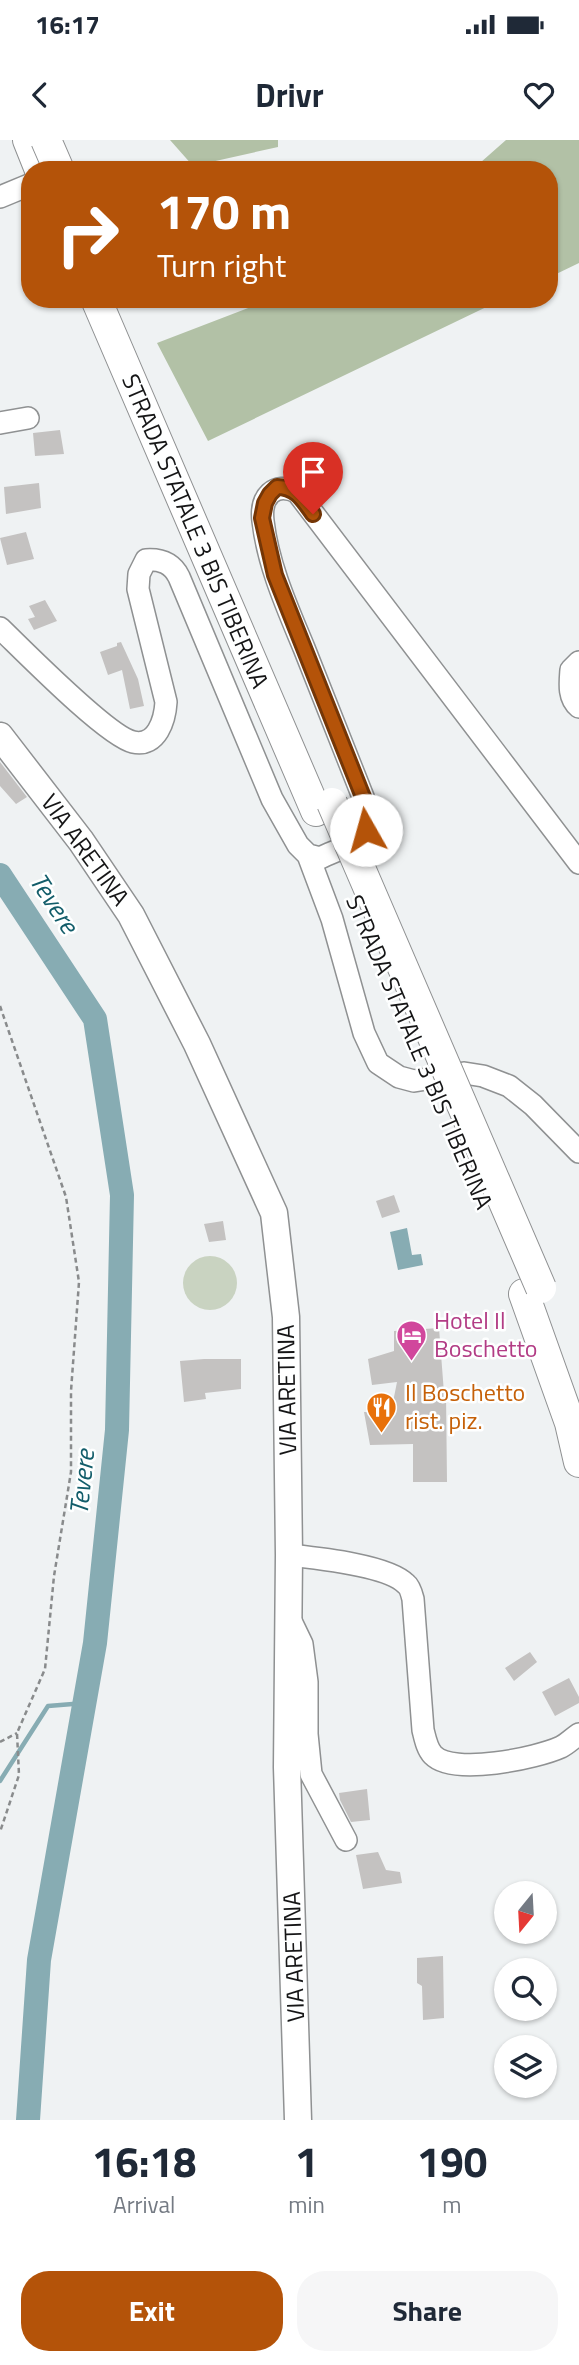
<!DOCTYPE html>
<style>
:root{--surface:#fff;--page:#f6f6f7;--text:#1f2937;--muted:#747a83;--accent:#b45309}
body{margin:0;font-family:"Titillium Web",sans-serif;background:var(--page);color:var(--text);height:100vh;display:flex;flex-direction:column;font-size:26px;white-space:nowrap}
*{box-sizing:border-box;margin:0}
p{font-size:23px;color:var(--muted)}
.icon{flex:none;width:38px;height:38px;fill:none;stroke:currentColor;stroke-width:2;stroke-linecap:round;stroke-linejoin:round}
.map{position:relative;height:1980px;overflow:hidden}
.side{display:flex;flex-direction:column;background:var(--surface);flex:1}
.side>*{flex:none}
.guide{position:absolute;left:21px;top:21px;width:537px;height:147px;border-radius:28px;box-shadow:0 2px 5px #0004;background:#b45309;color:#fff;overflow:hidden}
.needle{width:46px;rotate:198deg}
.controls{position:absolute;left:494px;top:1741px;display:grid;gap:14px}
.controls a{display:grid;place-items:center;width:63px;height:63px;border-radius:50%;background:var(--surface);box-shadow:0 2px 5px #0004;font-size:35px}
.pin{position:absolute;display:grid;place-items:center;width:60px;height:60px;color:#fff;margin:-72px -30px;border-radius:50% 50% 50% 0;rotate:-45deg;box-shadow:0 0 7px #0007}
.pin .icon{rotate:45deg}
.me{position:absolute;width:77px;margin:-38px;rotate:353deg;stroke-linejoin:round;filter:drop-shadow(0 0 5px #0008)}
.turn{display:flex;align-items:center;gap:24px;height:147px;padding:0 21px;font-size:32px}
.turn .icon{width:91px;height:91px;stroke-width:2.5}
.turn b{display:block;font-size:49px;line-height:60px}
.eta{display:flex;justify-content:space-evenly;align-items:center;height:119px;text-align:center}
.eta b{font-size:42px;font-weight:700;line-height:49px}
.primary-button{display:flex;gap:14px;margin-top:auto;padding:14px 21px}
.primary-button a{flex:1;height:80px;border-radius:28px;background:var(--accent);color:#fff;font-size:28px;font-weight:700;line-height:80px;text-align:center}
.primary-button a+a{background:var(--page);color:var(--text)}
.status{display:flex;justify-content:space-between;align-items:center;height:49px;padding:0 35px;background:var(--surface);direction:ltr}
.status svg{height:19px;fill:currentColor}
header{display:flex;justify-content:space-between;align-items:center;height:91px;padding:0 21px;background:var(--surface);font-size:32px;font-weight:700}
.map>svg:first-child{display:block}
</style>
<div class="status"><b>16:17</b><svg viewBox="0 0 49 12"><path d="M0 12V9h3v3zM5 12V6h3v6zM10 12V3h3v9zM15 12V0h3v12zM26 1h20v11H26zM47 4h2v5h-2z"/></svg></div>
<header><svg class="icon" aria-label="back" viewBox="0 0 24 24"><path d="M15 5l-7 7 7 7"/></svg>Drivr<svg class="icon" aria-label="heart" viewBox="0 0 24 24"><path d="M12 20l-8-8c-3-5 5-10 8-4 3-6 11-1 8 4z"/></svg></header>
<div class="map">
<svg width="579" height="1980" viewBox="0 0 579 1980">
<rect width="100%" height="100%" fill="#eff2f3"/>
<!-- green -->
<path fill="#c9d3c1" d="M183 1143a27 27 0 1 1 54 0a27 27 0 1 1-54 0Z"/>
<!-- forest -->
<path fill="#b2c1a6" d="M 170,0 L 278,0 L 278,7 L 193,26 Z
M 506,0 L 579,0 L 579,123 L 550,137 L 550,30 L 472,30 Z
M 272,159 L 503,159 L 208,301 L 157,203 Z"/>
<!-- water -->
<path fill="#87acb3" d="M 407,1088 L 412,1115 L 421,1114 L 423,1125 L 398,1130 L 390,1092 Z"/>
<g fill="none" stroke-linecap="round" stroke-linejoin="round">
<!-- stream -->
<path stroke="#87acb3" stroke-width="4.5" d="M 0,1641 L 48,1566 L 85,1563"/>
<!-- river -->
<path stroke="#87acb3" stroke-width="24" d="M 0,735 L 95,879 L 122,1055 L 117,1290 L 95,1503 L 39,1820 L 28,1980"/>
</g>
<!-- building -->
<path fill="#c4c2c1" d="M 60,290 L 64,314 L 35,316 L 33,293 Z
M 39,343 L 41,368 L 6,374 L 4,347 Z
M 26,392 L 34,419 L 7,425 L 0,398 Z
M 45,460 L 57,481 L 34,490 L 28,479 L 35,477 L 29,466 Z
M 121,502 L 138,539 L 144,566 L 130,569 L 122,530 L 108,535 L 100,512 L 117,506 L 117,503 Z
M 0,622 L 27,657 L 16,664 L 0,646 Z
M 394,1055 L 400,1072 L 382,1078 L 376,1061 Z
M 223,1081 L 226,1100 L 209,1102 L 204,1084 Z
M 439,1188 L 444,1253 L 446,1253 L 447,1342 L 413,1342 L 413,1304 L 370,1305 L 364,1272 L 391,1272 L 397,1242 L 372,1245 L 368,1219 L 394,1211 L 394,1191 Z
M 204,1219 L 241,1219 L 241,1249 L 205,1253 L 206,1259 L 184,1262 L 180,1221 Z
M 530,1512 L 537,1522 L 514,1541 L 505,1528 Z
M 569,1538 L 579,1557 L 579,1563 L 555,1576 L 542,1552 Z
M 367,1649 L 370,1680 L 351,1682 L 340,1660 L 339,1653 Z
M 378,1712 L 386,1730 L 400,1732 L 402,1743 L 363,1749 L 356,1715 Z
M 443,1816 L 444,1878 L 423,1880 L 422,1846 L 417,1843 L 417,1818 Z"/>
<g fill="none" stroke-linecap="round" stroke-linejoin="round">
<defs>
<path id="minor" d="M 0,57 L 29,45
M 0,283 L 28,278
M 0,488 C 24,511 107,596 133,602 C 157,608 165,579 166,562 L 138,449 L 139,434 L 146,420 C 161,419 172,423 179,437 L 272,659 L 298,705 L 308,715 L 320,718 C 347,705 371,703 367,667 C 346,614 325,561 304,508 C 287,467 268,425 263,381 C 260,357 274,341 297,352 L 579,723
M 579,522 L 571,530 C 570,543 568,558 579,567
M 308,715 L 332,779 L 364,893 L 378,923 L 399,937 L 414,941 L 464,933 L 483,936 L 509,946 L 533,965 L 579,1012
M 289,1415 C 316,1418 388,1425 406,1444 C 410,1447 412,1455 413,1459 L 423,1590 C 425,1598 427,1609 433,1615 C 453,1636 537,1618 561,1607 C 567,1604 573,1598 579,1594
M 289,1477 L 302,1504 L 307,1542 L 307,1594 L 311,1634 L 346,1700"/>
<path id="major" d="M 0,596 L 81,701 L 131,775 L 197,904 L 274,1073 L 286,1177 L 289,1415 L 287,1627 L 298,1980"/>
<path id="highway" d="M 28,0 L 40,30
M 96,159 L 316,671
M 524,1154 L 570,1283 L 579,1322"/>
</defs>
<!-- minor casing -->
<use href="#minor" stroke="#8f9192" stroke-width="24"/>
<!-- major casing -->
<use href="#major" stroke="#8f9192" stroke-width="29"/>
<!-- highway casing -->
<use href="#highway" stroke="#8f9192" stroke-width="32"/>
<!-- path -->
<path stroke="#898b8c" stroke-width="2.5" stroke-dasharray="5 3.5" stroke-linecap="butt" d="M 0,866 L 66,1057 L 79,1142 L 71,1251 L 71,1332 L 54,1436 L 45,1529 L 17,1593 L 19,1635 L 0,1692
M 0,1602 L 17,1593"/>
<!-- minor -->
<use href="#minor" stroke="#fff" stroke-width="21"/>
<!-- major -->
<use href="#major" stroke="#fff" stroke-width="26"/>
<!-- highway -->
<use href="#highway" stroke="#fff" stroke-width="30"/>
<defs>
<path id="highway-bridge" d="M 46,0 L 59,30
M 332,663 L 541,1148"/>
</defs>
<!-- highway-bridge casing -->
<use href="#highway-bridge" stroke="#8f9192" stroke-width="32" stroke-linecap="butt"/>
<!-- highway-bridge -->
<use href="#highway-bridge" stroke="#fff" stroke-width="30"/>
</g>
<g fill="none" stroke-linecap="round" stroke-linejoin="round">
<defs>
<path id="route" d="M 313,374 C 303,360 296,347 277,347 L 270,354 L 265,363 L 262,378 L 275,435 L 367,667 L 366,690"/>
</defs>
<!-- route casing -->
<use href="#route" stroke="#753606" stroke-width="18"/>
<!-- route -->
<use href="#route" stroke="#b45309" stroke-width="12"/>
</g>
<!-- icons -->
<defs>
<symbol id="hotel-pin" viewBox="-11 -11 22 30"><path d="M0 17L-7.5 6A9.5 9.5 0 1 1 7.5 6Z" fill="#d1479c" stroke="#feffff"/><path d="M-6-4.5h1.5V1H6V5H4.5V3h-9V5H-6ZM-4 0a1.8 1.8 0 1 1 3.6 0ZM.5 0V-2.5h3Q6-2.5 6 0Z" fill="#fff"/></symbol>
<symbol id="restaurant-pin" viewBox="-11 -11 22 30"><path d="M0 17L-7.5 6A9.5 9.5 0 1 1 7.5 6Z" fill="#e8710a" stroke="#feffff"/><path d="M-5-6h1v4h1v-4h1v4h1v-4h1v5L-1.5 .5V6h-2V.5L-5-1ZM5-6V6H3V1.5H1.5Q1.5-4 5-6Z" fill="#fff"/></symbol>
</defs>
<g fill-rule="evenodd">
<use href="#hotel-pin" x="394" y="1178" width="35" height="47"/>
<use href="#restaurant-pin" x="364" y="1250" width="35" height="47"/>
</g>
<g text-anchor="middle" stroke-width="5" stroke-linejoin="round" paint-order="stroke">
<!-- street labels -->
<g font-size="24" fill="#151516" stroke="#feffff">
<text transform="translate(195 391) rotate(67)" y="8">STRADA STATALE 3 BIS TIBERINA</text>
<text transform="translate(85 710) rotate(54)" y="8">VIA ARETINA</text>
<text transform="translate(419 912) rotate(67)" y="8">STRADA STATALE 3 BIS TIBERINA</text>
<text transform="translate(287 1250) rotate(-91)" y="8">VIA ARETINA</text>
<text transform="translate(294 1817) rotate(-92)" y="8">VIA ARETINA</text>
</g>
<!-- hotel labels -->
<g font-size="24" fill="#b23c85" stroke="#feffff" text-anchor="start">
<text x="434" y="1189">Hotel Il<tspan x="434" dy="28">Boschetto</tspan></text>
</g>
<!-- food labels -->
<g font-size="24" fill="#c56008" stroke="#feffff" text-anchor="start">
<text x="405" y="1261">Il Boschetto<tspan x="405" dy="28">rist. piz.</tspan></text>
</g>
<!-- water labels -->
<g font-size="26" font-style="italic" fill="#125d6a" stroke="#feffff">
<text transform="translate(54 763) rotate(57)" y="9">Tevere</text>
<text transform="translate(82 1342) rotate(-84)" y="9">Tevere</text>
</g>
</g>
</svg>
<div class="controls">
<a><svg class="needle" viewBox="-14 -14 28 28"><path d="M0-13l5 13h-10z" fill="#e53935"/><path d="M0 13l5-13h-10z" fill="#747a83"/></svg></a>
<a><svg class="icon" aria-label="search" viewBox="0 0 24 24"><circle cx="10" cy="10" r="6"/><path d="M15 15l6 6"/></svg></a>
<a><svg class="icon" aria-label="layers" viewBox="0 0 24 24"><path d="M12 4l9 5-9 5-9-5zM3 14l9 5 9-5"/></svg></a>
</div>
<div class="pin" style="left:313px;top:374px;background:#d93025"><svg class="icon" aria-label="arrive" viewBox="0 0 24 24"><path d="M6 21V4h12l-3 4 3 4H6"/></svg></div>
<svg class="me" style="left:366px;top:690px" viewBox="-20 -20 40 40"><circle r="19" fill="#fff"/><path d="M0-13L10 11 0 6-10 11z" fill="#b45309"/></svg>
<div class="guide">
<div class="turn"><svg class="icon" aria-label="right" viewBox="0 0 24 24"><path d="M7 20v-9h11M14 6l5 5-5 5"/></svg><div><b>170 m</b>Turn right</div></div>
</div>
</div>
<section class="side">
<div class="eta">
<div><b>16:18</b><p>Arrival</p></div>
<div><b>1</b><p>min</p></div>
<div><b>190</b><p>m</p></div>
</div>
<div class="primary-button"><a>Exit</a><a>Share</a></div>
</section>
